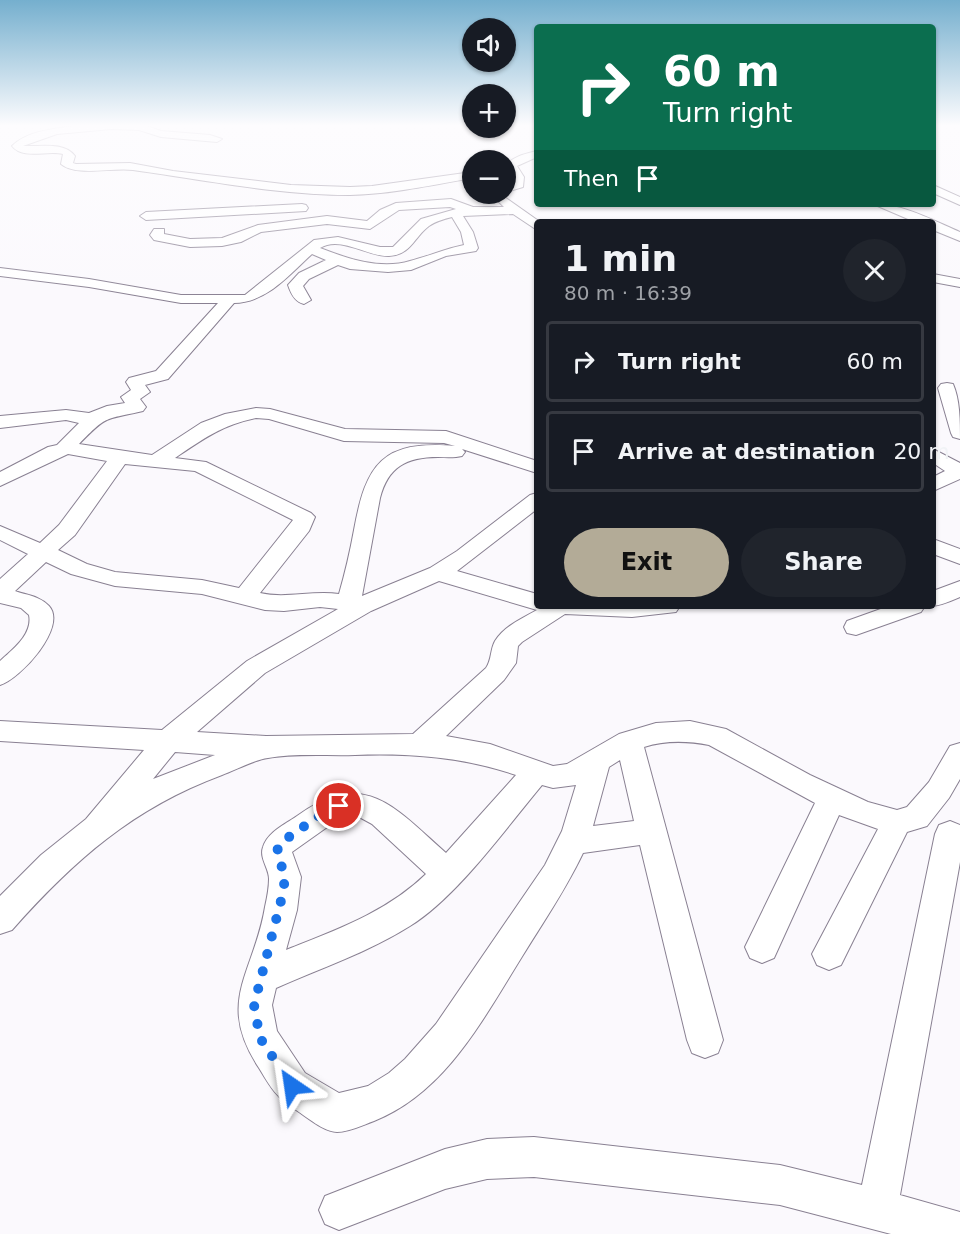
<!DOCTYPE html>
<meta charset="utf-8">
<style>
:root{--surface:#171b24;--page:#20242c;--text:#f1f3f6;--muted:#9ea1a6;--line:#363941;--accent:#b3ab97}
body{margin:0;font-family:"DejaVu Sans",sans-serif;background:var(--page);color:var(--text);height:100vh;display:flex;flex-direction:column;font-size:22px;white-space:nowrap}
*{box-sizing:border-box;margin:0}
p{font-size:20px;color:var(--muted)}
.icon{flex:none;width:33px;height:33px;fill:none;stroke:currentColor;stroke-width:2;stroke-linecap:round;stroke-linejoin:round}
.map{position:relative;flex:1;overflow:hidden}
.sheet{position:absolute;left:534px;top:219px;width:402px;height:390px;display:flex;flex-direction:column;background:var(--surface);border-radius:6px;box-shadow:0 2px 4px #0004}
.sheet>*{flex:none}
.banner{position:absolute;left:534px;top:24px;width:402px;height:183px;border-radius:6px;box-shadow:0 2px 4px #0004;background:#0b6e4f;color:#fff;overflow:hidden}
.controls{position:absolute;left:462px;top:18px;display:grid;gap:12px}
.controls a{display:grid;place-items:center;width:54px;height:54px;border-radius:50%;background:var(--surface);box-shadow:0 2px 4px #0004;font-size:30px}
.pin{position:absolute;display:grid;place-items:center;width:51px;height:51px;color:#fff;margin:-26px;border:3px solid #fff;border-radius:50%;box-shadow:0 2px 6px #0007}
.me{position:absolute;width:66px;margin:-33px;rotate:328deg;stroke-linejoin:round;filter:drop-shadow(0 0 4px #0008)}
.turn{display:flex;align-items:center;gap:21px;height:126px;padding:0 30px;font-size:27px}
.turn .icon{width:78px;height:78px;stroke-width:2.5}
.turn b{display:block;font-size:42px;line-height:51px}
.then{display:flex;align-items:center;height:57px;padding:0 30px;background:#0003;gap:12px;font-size:22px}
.round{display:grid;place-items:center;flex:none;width:63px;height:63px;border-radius:32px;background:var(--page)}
.headline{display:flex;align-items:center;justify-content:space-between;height:102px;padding:0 30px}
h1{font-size:36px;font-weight:700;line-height:45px}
.primary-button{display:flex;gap:12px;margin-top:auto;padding:12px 30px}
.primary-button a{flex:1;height:69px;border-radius:36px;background:var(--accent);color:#111;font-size:24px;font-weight:700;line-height:69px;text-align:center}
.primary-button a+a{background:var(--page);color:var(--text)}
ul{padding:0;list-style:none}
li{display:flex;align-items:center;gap:18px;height:81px;margin:0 12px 9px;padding:0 18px;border:3px solid var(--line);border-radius:6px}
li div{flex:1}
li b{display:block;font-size:22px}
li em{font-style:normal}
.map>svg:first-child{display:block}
</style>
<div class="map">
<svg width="960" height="1234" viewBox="0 0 960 1234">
<rect width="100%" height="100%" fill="#fbf9fd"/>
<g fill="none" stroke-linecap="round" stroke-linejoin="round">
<defs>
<path id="minor" d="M 74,126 L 147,126 L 161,131 L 210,135 L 222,139 L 217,142 L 161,137 L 139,130 L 111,129 L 57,134 L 23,146 C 40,147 64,141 75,156 L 73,163 L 76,164 L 130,163 L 173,171 L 291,185 L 350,187 L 372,186 L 472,172 L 472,178 C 433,185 391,194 350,195 C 277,195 205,180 133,170 C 113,167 76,177 61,164 L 63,154 C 47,150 23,160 12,146 C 27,131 53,129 74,126 Z
M 537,151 L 537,157 L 517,166 L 524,177 L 523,187 L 506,192 L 506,185 L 513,183 L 506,165 C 514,156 525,154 537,151 Z
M 933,185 L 960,197 L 960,205 L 933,193 Z
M 503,196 L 540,222 L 537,222 L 537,230 L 513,214 L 463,216 L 473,232 L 478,248 L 476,251 L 446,256 L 411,270 L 388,272 L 350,269 L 338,265 L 309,279 L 303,286 L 311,300 L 304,304 C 295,302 291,294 288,285 L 299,273 L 326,260 L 312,254 C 289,275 266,303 234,303 L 168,379 L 145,385 L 150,392 L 140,399 L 146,407 L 143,411 C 105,420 108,414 79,444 L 152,455 L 201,423 L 225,414 L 256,408 L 270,409 L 345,429 L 446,431 L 537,461 L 537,473 L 462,449 L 465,452 L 462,456 C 454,458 446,457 438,457 C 406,457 388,467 380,498 L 362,596 L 430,568 L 457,551 L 530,495 L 537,493 L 537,509 L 457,571 L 537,594 L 537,606 L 680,606 L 676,612 L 632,617 L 565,614 L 522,642 L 518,646 L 516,663 L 504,680 L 446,736 L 490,744 L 553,766 L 567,764 L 619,734 L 656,723 L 690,721 L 726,729 L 810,775 L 868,802 L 897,810 L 907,807 L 929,782 L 950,746 L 960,743 L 960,779 L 949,798 L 927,826 L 907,832 L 841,965 L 829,970 L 817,965 L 812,954 L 878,829 L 839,815 L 774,958 L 762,963 L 750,958 L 745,947 L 815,803 L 709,745 C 688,741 666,740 644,747 L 723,1040 L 718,1053 L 705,1058 L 692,1053 L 687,1040 L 640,845 L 583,853 C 566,889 544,921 523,955 C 483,1019 446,1092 374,1121 C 363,1125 349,1132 337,1132 C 324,1132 307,1117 296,1110 C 276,1097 271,1088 259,1068 C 215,1001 254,974 265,907 C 267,898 269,888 269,879 C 269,868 259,858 263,847 C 268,832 284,825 297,816 C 365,767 395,808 446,853 L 516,775 C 463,757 411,753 355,755 C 328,756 294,753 268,758 C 253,760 236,770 222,775 C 133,808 74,860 12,930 L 0,934 L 0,896 L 41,855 L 86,819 L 144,750 L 0,741 L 0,721 L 162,730 L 247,661 L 338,609 L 320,607 L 284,611 L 265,610 L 202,594 L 115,586 L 71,574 L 46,562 L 15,591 C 26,595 40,596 49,606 C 68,627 20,679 0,685 L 0,661 C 13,649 33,634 29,615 L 21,608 L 0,603 L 0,579 L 28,554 L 0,540 L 0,526 L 40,543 L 59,525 L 107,461 L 68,454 L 0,486 L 0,472 L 48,447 L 57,445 L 79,423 L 66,420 L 0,428 L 0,416 L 66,410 L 89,413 L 107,406 L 125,403 L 121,397 L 131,390 L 126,382 L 129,378 L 156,371 L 218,303 L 181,303 L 89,287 L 0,276 L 0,268 L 89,279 L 181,295 L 245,295 L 314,240 L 338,237 L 380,247 L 393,247 L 421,219 L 456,209 L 450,207 L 399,210 L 370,229 L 327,224 L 261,232 L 241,242 L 222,246 L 190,247 L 154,240 L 150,235 L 154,229 L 164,229 L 164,234 L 190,239 L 222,238 L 258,225 L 327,216 L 367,221 L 380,210 L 396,203 L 451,199 L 473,207 L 504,207 L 497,200 ZM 452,217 L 461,232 L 464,245 C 445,249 429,256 410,261 C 381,270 348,259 320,248 C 340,235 368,257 389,256 C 411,255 414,237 429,226 C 436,221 444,219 452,217 ZM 256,418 L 269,419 L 344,441 L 444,443 L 455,446 C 382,440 366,464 354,530 C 350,552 345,573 339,594 C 313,590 286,599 260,593 L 309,531 L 315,517 L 311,513 L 206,462 L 175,458 C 203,439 222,425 256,418 ZM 125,464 L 195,471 L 293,520 L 239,588 L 202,580 L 115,572 L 87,564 L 58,550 L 75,535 ZM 439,581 L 537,610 C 523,618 504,626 495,641 C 490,650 492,659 486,668 L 413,734 L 266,736 L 197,732 L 265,673 L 371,611 ZM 175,752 L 215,755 L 153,779 ZM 620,760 L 634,821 L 593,826 L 609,767 ZM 542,785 L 553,788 L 576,785 L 562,831 L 545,865 L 436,1024 L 405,1059 L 389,1073 L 368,1086 L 339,1093 L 305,1073 L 277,1031 L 272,1005 L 276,988 C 321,968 369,952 410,926 C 457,897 506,828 542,785 ZM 340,818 L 361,818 L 372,824 L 426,874 C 387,912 336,930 286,950 L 297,910 L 301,877 L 292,852 Z
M 302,204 L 306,205 L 308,208 L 306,211 L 146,220 L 140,216 L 146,212 Z
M 873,204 C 904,204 932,220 960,232 L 960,241 L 933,230 L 933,222 L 915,222 Z
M 933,274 L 960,279 L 960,287 L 933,282 Z
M 947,383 L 953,384 C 960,400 960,421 960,439 L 953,437 L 951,433 L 938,388 L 941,384 Z
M 933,449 L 960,463 L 960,479 L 933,491 L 933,477 L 945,471 L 933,463 Z
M 933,539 L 960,549 L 960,564 L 933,554 Z
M 960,581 L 960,597 C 951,601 940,606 930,606 L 933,606 L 933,591 Z
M 889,606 L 925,606 L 921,612 L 856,635 L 847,633 L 844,627 L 847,621 Z
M 950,821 L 960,825 L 960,862 L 900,1195 L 960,1212 L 960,1234 L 891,1234 L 780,1205 L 534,1177 L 487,1179 L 445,1189 L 339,1230 L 325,1224 L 319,1210 L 325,1196 L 445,1149 L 487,1139 L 534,1137 L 780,1165 L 862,1185 L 935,834 L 939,825 Z"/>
</defs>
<!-- minor casing -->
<use href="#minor" stroke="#898092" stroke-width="2"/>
<!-- minor -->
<use href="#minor" fill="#fff" fill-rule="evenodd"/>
</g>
<!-- sky -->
<linearGradient id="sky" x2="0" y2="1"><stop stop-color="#75afce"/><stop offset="0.42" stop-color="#fdfcfe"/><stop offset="1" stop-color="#fdfcfe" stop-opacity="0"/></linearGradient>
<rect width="960" height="299" fill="url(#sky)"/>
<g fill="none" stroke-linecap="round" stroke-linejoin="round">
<!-- route -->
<path stroke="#1a73e8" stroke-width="10" stroke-dasharray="0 18" d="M 292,1086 L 260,1038 L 254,1005 L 283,893 L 285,877 L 277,852 L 279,844 L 326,811 L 339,806"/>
</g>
</svg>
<div class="controls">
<a><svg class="icon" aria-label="sound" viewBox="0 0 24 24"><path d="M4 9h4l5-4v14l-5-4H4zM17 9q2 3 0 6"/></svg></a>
<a>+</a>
<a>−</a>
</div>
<div class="pin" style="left:339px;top:806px;background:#d93025"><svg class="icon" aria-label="arrive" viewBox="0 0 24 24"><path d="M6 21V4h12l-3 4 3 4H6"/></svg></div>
<svg class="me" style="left:292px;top:1086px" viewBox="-20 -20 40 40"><path d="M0-17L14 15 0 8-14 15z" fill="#1a73e8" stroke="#fff" stroke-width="4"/></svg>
<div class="banner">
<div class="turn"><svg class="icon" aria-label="right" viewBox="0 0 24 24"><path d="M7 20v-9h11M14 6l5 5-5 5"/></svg><div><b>60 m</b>Turn right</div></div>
<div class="then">Then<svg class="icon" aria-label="arrive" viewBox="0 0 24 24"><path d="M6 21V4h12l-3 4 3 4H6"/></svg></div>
</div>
<section class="sheet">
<div class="headline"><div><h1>1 min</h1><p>80 m · 16:39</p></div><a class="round"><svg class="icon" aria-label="close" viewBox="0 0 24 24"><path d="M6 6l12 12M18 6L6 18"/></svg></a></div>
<ul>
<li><svg class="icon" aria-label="right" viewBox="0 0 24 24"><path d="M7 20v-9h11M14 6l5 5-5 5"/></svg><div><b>Turn right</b></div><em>60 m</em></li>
<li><svg class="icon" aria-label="arrive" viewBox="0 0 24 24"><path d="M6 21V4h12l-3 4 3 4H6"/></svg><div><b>Arrive at destination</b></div><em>20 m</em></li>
</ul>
<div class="primary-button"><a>Exit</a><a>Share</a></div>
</section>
</div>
